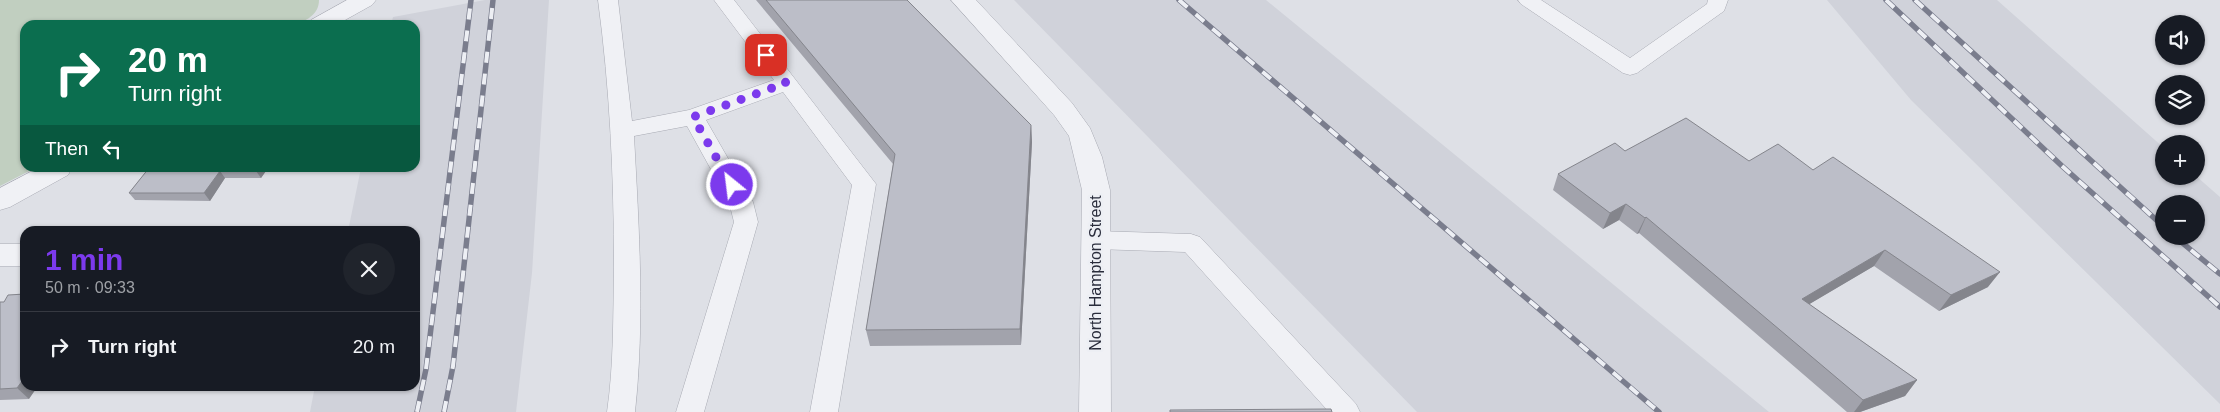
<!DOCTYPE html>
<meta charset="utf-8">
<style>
:root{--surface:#171b24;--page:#20242c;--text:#f1f3f6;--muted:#9ea1a6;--line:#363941;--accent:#7c3aed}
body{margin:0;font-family:Arial,sans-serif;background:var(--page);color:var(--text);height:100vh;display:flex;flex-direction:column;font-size:19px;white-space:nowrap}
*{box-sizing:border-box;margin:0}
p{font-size:16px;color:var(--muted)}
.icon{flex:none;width:28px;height:28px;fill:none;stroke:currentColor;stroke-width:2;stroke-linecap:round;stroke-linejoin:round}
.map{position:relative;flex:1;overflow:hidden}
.sheet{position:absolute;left:20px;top:226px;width:400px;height:165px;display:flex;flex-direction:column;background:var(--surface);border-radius:15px;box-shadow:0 1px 4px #0004}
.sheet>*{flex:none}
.guide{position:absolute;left:20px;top:20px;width:400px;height:152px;border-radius:15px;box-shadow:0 1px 4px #0004;background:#0b6e4f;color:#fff;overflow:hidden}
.tools{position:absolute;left:2155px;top:15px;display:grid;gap:10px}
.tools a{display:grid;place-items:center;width:50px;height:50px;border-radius:50%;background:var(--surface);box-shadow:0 1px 4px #0004;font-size:25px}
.pin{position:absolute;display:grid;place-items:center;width:42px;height:42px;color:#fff;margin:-21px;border-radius:10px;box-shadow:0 2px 8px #0006}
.me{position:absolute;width:55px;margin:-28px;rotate:331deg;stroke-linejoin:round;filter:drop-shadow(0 0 4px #0008)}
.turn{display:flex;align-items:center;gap:18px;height:105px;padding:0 25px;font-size:22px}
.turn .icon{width:65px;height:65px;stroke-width:2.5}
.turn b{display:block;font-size:35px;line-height:42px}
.then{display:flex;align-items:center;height:48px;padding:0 25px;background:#0003;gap:10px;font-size:19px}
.round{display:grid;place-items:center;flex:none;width:52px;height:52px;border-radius:26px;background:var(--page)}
.overview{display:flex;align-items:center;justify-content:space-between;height:85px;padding:0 25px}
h1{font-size:30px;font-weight:700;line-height:38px;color:var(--accent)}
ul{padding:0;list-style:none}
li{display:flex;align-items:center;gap:15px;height:70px;padding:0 25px;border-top:1px solid var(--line)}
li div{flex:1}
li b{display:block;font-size:19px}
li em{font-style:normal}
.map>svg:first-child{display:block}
</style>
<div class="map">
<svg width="2220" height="412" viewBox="0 0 2220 412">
<rect width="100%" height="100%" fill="#dee0e6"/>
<!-- built -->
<path fill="#d0d2da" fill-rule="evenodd" d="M 485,0 L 549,0 L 532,273 L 516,412 L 310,412 L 315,386 L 415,386 L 415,231 L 348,231 L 361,168 L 415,168 L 415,25 L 391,25 L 393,17 Z
M 1014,0 L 1266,0 L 1769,412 L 1417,412 Z
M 1827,0 L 1997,0 L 2164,148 L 2164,176 L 2196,176 L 2220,197 L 2220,404 L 1911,100 ZM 2164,204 L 2196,204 L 2196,236 L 2164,236 Z"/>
<!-- green -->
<path fill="#c1cfc0" d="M 0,0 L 319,0 C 319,14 308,19 297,25 L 25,25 L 25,168 L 35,168 L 0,186 Z"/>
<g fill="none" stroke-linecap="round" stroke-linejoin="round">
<defs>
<path id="service" d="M 598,0 L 618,0 L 632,121 L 689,110 L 774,80 L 714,0 L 734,0 L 876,184 L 838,412 L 810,412 L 852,185 L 783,92 L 706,120 L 753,202 L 758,222 L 704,412 L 676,412 L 734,222 L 729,202 L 687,126 L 634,136 C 639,227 645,321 635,412 L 607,412 C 614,364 613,316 614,268 C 614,178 610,89 598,0 Z
M 1518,0 L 1541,0 L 1630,58 L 1707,4 L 1708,0 L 1728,0 L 1724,11 L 1637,73 L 1630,75 L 1623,73 L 1521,4 Z
M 1096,231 L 1191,234 L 1200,237 L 1356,404 L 1360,412 L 1329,412 L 1185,252 L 1096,249 L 1087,246 L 1084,240 L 1087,234 Z"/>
<path id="minor" d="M 347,0 L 376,0 L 372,5 L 336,25 L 307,25 L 311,20 Z
M 951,0 L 976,0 L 1072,103 L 1090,128 L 1102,157 L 1110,190 L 1111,412 L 1079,412 L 1082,190 L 1069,136 L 1054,115 Z
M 38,168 L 72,168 L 68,175 L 10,207 L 0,210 L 0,188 Z
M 0,244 L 25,244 L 25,266 L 0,266 Z"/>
</defs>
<!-- service casing -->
<use href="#service" stroke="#a8aab3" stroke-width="1"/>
<!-- minor casing -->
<use href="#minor" stroke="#a8aab3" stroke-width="1"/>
<!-- service -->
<use href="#service" fill="#f0f1f5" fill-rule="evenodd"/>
<!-- minor -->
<use href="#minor" fill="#f0f1f5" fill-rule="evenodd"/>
<defs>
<path id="rail" d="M 1179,0 L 1659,412
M 1886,0 L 2062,166 L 2220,307
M 1915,0 L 2164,227
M 2174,236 L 2220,274
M 417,412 L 426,369 L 471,0
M 444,412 L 453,366 L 493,0"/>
</defs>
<!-- rail casing -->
<use href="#rail" stroke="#7a7d8d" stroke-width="5.5"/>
<!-- rail -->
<use href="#rail" stroke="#edeff4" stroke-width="4" stroke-dasharray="11" stroke-linecap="butt"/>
</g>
<!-- wall -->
<path fill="#a2a3ac" d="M 756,0 L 907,0 L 1031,125 L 1032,142 L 1021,345 L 870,346 L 866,330 L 893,164 Z
M 1625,151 L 1749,161 L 1813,170 L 1988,287 L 1939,311 L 1874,266 L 1809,304 L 1917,380 L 1905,396 L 1860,412 L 1847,412 L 1639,233 L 1637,234 L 1619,220 L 1603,229 L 1553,190 L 1558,174 Z
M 149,168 L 268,168 L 261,178 L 225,178 L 210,201 L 135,200 L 129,193 Z
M 0,302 L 4,302 L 29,399 L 0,400 Z"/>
<!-- shaded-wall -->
<path fill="#84858c" d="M 1031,125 L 1032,142 L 1021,345 L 1020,329 Z
M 258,168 L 268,168 L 261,178 L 256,171 Z
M 220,171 L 225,178 L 210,201 L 204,193 Z
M 1626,204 L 1619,220 L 1603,229 L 1610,213 Z
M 1646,217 L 1639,233 L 1637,234 L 1645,218 Z
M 1885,250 L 1874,266 L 1791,315 L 1802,299 Z
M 2000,272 L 1988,287 L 1939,311 L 1951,295 Z
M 25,377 L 25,386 L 38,386 L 29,399 L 17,388 Z
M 1917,380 L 1905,396 L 1860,412 L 1854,412 L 1863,400 Z"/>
<!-- building -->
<path fill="#bcbec8" stroke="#84858c" d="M 766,0 L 907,0 L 1031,125 L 1020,329 L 866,330 L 895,154 Z
M 1686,118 L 1749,161 L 1778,144 L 1813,170 L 1833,157 L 2000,272 L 1951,295 L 1885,250 L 1802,299 L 1917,380 L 1863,400 L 1646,217 L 1645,218 L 1626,204 L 1610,213 L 1558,174 L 1615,143 L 1625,151 Z
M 149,168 L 258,168 L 256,171 L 220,171 L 204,193 L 129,193 Z
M 25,294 L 25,377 L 17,388 L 0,389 L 0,302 L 4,302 L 8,295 Z
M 1331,409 L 1332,412 L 1170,412 L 1170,410 Z"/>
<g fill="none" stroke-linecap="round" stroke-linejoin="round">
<!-- route -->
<path stroke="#7c3aed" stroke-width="9" stroke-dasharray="0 16.2" d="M 732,185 L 693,117 L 786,83 L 766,55"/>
</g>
<g text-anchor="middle" stroke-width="5" stroke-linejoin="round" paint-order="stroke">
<!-- street labels -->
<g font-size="16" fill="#292c3b" stroke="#edeff4">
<text transform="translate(1095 273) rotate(-90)" y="6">North Hampton Street</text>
</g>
</g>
</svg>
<div class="tools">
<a><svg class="icon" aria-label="sound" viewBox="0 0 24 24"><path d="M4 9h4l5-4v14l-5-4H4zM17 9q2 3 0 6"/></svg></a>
<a><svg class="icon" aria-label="layers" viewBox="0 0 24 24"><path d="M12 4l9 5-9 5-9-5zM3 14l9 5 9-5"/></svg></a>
<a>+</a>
<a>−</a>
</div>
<div class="pin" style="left:766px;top:55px;background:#d93025"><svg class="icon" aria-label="arrive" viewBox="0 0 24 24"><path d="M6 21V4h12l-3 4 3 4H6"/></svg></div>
<svg class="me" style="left:732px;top:185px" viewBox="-20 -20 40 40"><circle r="17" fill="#7c3aed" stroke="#fff" stroke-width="3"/><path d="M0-11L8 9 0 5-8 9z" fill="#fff"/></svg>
<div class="guide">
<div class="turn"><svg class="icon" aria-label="right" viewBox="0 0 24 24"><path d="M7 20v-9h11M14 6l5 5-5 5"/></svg><div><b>20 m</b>Turn right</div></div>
<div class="then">Then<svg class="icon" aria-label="left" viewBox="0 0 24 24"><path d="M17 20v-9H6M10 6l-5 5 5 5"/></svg></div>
</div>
<section class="sheet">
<div class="overview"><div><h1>1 min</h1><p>50 m · 09:33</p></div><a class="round"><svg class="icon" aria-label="close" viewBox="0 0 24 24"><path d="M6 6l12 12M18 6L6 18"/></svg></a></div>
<ul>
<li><svg class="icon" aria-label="right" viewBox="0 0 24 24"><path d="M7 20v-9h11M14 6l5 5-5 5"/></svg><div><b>Turn right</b></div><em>20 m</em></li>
</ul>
</section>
</div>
